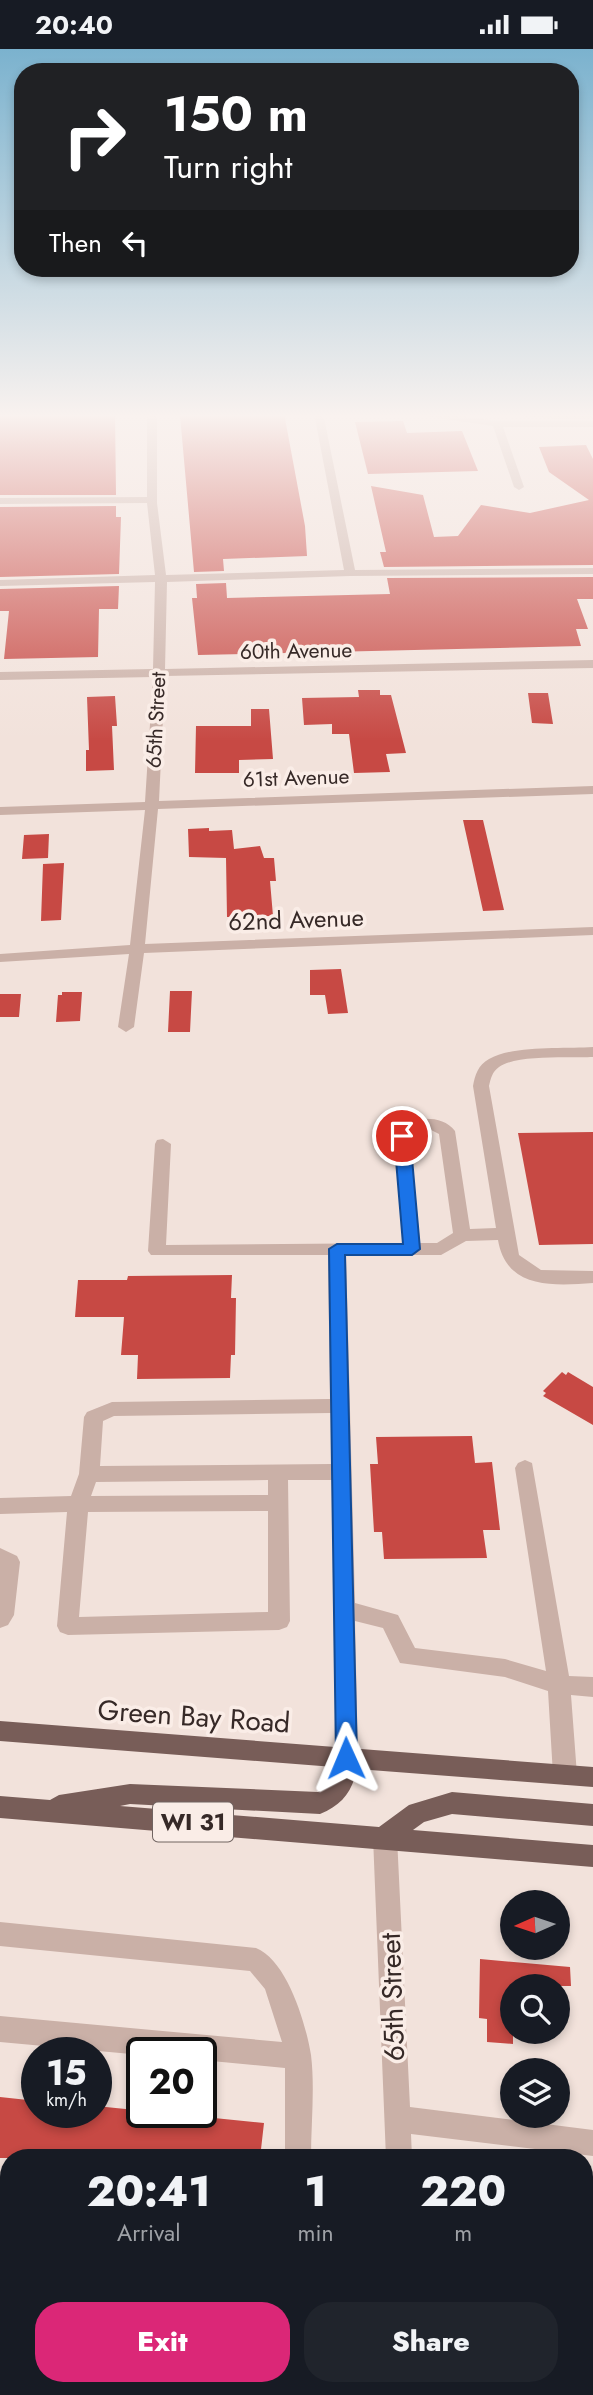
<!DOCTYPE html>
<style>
:root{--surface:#171b24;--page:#20242c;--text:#f1f3f6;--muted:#9ea1a6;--accent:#db2777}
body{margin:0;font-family:Jost,sans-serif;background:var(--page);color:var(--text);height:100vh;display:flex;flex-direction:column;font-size:26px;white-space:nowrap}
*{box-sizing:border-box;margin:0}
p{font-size:23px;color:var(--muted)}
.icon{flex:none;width:38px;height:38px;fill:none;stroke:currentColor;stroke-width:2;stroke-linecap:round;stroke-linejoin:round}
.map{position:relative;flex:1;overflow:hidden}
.sheet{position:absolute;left:0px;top:2100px;width:593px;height:247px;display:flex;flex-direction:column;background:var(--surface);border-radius:28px 28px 0 0;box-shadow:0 4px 10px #0003}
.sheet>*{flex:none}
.banner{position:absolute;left:14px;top:14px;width:565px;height:214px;border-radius:28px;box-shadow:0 4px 10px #0003;background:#202124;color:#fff;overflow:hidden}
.needle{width:46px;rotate:267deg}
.buttons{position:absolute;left:500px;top:1841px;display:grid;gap:14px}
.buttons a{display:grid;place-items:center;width:70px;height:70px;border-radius:50%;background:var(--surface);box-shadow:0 4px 10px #0003;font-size:35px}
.speed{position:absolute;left:21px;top:1988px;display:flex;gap:14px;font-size:35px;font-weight:700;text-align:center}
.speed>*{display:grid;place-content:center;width:91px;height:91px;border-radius:50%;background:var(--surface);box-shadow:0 4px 10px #0003;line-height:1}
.speed small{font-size:18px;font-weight:400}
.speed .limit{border:4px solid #111;border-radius:10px;background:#fff;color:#111}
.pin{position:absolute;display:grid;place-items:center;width:60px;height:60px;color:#fff;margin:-30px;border:4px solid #fff;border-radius:50%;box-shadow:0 2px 7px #0007}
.me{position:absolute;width:77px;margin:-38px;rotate:359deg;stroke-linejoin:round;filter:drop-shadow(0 0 5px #0008)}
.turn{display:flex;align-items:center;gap:24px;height:147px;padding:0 35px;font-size:32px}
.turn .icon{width:91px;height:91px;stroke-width:2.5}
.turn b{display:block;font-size:49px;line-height:60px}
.then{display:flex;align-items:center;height:66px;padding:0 35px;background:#0003;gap:14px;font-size:26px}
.eta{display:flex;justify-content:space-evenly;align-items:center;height:119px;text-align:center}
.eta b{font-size:42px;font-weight:800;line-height:49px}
.primary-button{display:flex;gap:14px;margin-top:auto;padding:14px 35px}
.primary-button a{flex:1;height:80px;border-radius:28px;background:var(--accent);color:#fff;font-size:28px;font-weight:800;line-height:80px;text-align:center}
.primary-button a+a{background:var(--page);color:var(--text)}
.status{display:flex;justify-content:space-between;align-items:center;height:49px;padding:0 35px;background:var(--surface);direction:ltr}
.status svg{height:19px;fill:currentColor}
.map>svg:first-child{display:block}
</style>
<div class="status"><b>20:40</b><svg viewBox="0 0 49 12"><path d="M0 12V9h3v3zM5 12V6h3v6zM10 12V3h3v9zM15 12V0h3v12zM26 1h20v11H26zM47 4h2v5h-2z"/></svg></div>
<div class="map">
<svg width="593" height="2346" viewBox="0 0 593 2346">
<rect width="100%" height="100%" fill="#f2e2db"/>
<!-- green -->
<path fill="#bcc19b" d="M 477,364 L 593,364 L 593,369 L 560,370 Z"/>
<!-- building -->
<path fill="#c74944" d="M 115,364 L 116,446 L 0,446 L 0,365 Z
M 284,364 L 305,477 L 307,507 L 223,510 L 224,522 L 194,523 L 180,366 Z
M 403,372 L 407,384 L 462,382 L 478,422 L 368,425 L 355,373 Z
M 586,396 L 593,410 L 593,516 L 384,518 L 380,503 L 386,503 L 371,437 L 423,446 L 434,488 L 458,487 L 481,456 L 530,464 L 589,451 L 549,423 L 539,398 Z
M 116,457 L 116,468 L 121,468 L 119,525 L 0,528 L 0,458 Z
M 593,528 L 593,550 L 577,550 L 588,580 L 576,580 L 581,597 L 198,606 L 192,549 L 197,549 L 196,535 L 226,534 L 227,549 L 390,545 L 387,529 Z
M 119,537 L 118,560 L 99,560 L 98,608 L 4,610 L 9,562 L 0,562 L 0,540 Z
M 358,641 L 380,641 L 380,646 L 391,646 L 406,704 L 386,705 L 390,723 L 354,724 L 349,685 L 332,685 L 332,675 L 304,676 L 302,649 L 359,648 Z
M 528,644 L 548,644 L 553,675 L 532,674 Z
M 115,647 L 117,677 L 112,677 L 114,721 L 86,722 L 86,701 L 89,701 L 87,648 Z
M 251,660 L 269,660 L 273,710 L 239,711 L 239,724 L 195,724 L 196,677 L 251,677 Z
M 463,771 L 483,771 L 504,861 L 483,862 Z
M 209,779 L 209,782 L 232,781 L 234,800 L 260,797 L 264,809 L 274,809 L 276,832 L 270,832 L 273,867 L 227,868 L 226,809 L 189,808 L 188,780 Z
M 49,785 L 48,809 L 22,810 L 24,786 Z
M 64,814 L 61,871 L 41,872 L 43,815 Z
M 341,920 L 348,964 L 328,965 L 325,946 L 310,946 L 310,921 Z
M 170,942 L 192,942 L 190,983 L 168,983 Z
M 62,943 L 82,943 L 80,972 L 56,973 L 58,946 L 62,946 Z
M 0,945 L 21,945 L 19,968 L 0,968 Z
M 593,1083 L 593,1195 L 539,1196 L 518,1084 Z
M 232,1226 L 231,1249 L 236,1249 L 235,1306 L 231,1306 L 230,1329 L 137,1330 L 138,1306 L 121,1306 L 124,1268 L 75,1268 L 78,1231 L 127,1231 L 128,1227 Z
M 562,1323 L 566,1326 L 568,1323 L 593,1338 L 593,1376 L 543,1347 L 546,1344 L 543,1342 Z
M 472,1387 L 475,1414 L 492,1413 L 500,1481 L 483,1481 L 487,1509 L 384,1510 L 382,1483 L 374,1483 L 370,1415 L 378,1415 L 376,1388 Z
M 480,1910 L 570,1918 L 571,1937 L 513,1937 L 513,1995 L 487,1993 L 487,1970 L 479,1969 Z
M 0,2048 L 37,2052 L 37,2063 L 96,2063 L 96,2057 L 264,2074 L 260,2109 L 0,2109 Z"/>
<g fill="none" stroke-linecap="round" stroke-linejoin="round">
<!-- minor -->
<path fill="#cab0a7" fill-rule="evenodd" d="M 147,364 L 157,364 L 157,454 L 166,526 L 344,521 L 314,364 L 323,364 L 355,521 L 593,519 L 593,525 L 350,527 L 167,533 L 165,620 L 593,611 L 593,619 L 165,627 L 159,752 L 593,737 L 593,745 L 158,760 L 145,895 L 593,878 L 593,886 L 144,904 L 134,978 L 126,983 L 118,978 L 129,905 L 0,913 L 0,905 L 130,896 L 145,761 L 0,766 L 0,758 L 145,753 L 153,628 L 0,631 L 0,623 L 153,620 L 155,533 L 0,537 L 0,531 L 155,526 L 147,454 L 0,455 L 0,449 L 147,448 Z
M 420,364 L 440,364 L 497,372 L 593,372 L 593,378 L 503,378 L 524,438 L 519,441 L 514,438 L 493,377 L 424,367 Z
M 593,998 L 593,1008 C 570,1009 517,1005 499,1018 C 492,1023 491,1029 489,1037 L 519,1206 L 541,1221 L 593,1222 L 593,1234 C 553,1237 506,1240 498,1191 L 466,1192 L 441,1206 L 346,1206 L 355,1554 L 398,1566 L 415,1599 L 505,1610 L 546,1622 L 515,1419 L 518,1414 L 525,1411 L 532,1414 L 569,1627 L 593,1628 L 593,1648 L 571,1646 L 577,1726 L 573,1733 L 565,1736 L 557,1733 L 553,1726 L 548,1642 L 505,1628 L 400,1614 L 383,1579 L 355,1572 L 358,1709 L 355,1716 L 347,1719 L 339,1716 L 336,1709 L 332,1431 L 288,1431 L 290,1572 L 287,1578 L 279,1581 L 68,1586 L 60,1583 L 57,1577 L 67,1463 L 0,1465 L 0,1449 L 71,1447 L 79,1425 L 84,1368 L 87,1363 L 112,1353 L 330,1350 L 328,1206 L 151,1206 L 148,1202 L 155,1095 L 157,1091 L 163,1090 L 171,1095 L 166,1196 L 403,1194 L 394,1087 L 399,1074 C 418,1069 442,1065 455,1082 L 470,1180 L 496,1179 L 473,1037 C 475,1026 478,1016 489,1010 C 514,996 565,1000 593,998 ZM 431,1081 L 439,1085 L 453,1184 L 437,1194 L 420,1194 L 410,1087 L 412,1082 ZM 331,1364 L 331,1415 L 100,1417 L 103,1372 L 114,1367 ZM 268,1431 L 268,1446 L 91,1447 L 96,1433 ZM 268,1462 L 268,1563 L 79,1568 L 88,1463 Z
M 0,1499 L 17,1507 L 20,1513 L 14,1566 L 8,1576 L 0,1579 Z
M 385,1777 L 393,1780 L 397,1788 L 410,2058 L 593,2081 L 593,2107 L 411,2085 L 412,2109 L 386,2109 L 373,1788 L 377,1780 Z
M 0,1873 L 256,1899 C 287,1911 306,1975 311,2006 C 315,2039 311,2075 311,2109 L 285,2109 L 285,2019 L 201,2011 L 201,2004 L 142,2006 L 0,1993 L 0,1967 L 282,1993 L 265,1940 L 250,1922 L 0,1897 Z
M 0,2206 L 9,2207 L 9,2235 L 0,2234 Z
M 0,2294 L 9,2294 L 9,2322 L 0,2322 Z
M 95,2338 L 125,2338 L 124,2346 L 94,2346 Z
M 202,2338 L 232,2338 L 231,2346 L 201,2346 Z
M 305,2338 L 423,2338 L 423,2346 L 309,2346 Z"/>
<!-- major -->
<path fill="#785d58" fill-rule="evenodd" d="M 0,1672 L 593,1718 L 593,1738 L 357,1720 C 352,1743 342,1756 320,1765 L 130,1755 L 120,1757 L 379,1778 L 409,1756 L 452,1743 L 593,1755 L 593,1777 L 452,1765 L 424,1773 L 413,1781 L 593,1796 L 593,1818 L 0,1769 L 0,1747 L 50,1751 L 59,1746 L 130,1735 L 318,1743 L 329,1734 L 334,1718 L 0,1692 Z"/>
</g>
<!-- sky -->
<linearGradient id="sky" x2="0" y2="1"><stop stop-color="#7bb2ce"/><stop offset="0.53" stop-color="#f9f2ef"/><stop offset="1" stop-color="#f9f2ef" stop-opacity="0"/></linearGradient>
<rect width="593" height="692" fill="url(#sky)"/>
<!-- route -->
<path fill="#1a73e8" stroke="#114b97" stroke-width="2" d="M 402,1082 L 410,1087 L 420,1200 L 412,1206 L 345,1206 L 357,1709 L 354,1716 L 346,1718 L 339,1716 L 336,1709 L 329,1200 L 337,1195 L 403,1195 L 394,1087 Z"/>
<g text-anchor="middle" stroke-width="7" stroke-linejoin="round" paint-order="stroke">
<!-- far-street labels -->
<g font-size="21" fill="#362927" stroke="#faede7">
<text transform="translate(296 602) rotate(-1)" y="7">60th Avenue</text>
<text transform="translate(156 671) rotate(-87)" y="7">65th Street</text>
<text transform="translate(296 729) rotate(-2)" y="7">61st Avenue</text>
</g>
<!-- shield labels -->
<rect fill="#faede7" stroke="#716461" stroke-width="2" x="153" y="1753.5" width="80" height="39" rx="5"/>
<g font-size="23" font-weight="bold" fill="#362927">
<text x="193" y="1781">WI 31</text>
</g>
<!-- street labels -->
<g font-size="24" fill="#362927" stroke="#faede7">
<text transform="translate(296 871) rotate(-2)" y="8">62nd Avenue</text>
</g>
<!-- near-street labels -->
<g font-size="28" fill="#362927" stroke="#faede7">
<text transform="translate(194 1667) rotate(4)" y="10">Green Bay Road</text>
<text transform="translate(392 1948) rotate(-92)" y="10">65th Street</text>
</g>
</g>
</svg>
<div class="buttons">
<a><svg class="needle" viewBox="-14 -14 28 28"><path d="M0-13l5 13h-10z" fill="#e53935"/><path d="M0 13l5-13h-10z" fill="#9ea1a6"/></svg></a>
<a><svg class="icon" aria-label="search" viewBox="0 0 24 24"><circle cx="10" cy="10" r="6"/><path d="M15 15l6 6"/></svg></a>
<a><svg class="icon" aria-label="layers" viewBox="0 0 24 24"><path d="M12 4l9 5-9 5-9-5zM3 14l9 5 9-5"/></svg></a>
</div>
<div class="speed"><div>15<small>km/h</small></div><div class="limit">20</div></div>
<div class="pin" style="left:402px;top:1087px;background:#d93025"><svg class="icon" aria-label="arrive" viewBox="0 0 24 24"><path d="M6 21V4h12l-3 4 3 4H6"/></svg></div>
<svg class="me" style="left:346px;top:1709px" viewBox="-20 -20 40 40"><path d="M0-17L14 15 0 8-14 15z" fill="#1a73e8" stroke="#fff" stroke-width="4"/></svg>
<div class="banner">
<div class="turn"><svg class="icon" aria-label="right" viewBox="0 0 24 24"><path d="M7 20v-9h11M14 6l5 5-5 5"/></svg><div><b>150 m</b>Turn right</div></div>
<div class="then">Then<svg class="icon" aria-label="left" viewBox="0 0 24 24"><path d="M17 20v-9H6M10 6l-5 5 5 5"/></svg></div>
</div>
<section class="sheet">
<div class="eta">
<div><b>20:41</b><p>Arrival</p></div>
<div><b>1</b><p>min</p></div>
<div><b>220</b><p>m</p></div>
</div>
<div class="primary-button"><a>Exit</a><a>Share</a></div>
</section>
</div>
